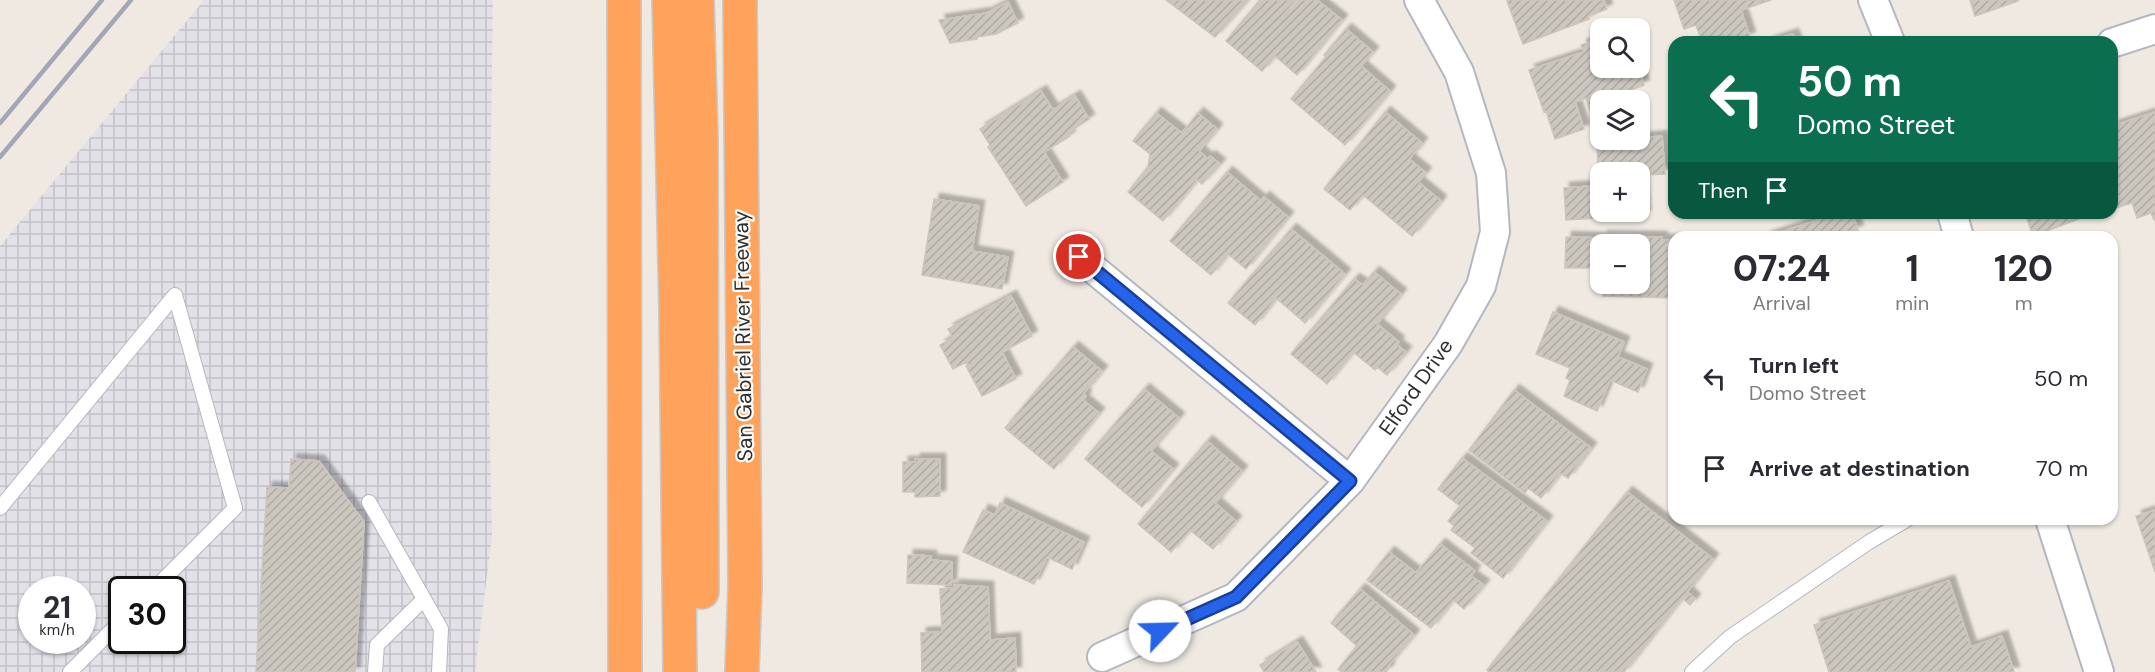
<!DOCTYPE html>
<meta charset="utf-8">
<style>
:root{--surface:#fff;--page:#f7f7f7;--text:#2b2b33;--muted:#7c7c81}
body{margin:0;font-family:"DM Sans",sans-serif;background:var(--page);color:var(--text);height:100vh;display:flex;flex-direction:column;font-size:22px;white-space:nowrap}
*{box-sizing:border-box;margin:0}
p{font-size:20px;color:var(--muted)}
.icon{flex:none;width:33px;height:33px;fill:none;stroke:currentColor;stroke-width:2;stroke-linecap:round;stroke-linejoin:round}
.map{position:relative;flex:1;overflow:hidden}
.side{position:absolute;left:1668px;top:231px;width:450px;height:294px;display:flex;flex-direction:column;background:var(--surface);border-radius:18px;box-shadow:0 2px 4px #0004}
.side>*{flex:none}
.hud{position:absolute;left:1668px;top:36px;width:450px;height:183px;border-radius:18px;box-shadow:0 2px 4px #0004;background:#0b6e4f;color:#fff;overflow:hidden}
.fabs{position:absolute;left:1590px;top:18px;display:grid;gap:12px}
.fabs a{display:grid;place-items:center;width:60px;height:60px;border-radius:12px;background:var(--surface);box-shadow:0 2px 4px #0004;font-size:30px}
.speed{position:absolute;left:18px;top:576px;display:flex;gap:12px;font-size:30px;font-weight:700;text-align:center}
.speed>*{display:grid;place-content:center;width:78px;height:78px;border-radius:50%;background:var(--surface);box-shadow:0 2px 4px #0004;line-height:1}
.speed small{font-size:15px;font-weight:400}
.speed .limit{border:3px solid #111;border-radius:9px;background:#fff;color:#111}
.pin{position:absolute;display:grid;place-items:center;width:51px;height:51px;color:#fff;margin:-26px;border:3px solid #fff;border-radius:50%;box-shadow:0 2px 6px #0007}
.me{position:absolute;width:66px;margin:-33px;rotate:66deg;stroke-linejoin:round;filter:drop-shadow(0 0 4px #0008)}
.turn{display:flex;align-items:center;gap:21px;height:126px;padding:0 30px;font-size:27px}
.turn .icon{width:78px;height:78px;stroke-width:2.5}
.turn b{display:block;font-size:42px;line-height:51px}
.then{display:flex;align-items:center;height:57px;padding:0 30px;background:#0003;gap:12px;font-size:22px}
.eta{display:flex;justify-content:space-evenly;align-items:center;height:102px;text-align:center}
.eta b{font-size:36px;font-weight:700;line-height:42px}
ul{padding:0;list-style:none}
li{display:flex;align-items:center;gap:18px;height:90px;padding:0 30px}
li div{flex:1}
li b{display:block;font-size:22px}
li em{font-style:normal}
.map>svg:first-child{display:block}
</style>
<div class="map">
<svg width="2155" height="672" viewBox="0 0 2155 672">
<defs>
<pattern id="industrial-grid" width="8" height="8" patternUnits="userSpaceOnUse" patternTransform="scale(1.5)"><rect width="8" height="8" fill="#e3e1e8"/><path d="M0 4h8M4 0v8" fill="none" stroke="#c3c1c7"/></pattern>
<pattern id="building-hatch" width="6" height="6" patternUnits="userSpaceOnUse" patternTransform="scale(1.5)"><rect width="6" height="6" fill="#cbc7bf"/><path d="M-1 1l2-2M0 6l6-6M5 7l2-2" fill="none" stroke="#afaba4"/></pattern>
<filter id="shadow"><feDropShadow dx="5.5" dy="-5.5" stdDeviation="1.5" flood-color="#0004"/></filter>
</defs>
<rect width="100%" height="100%" fill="#efe9e1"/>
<!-- industrial -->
<path fill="url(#industrial-grid)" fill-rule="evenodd" d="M 204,0 L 493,0 L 488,353 L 492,535 L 475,672 L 0,672 L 0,246 ZM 32,590 L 82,590 L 82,640 L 32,640 ZM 122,590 L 172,590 L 172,640 L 122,640 Z"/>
<!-- building -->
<path fill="url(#building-hatch)" stroke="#cbc5ba" stroke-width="1.5" fill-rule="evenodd" filter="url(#shadow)" d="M 1166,0 L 1248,0 L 1215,37 Z
M 1260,0 L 1296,0 L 1283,15 L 1285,17 L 1299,0 L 1317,0 L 1342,20 L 1297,75 L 1275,56 L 1262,71 L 1226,41 Z
M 1510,0 L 1604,0 L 1607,9 L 1588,16 L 1589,19 L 1523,44 L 1507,1 Z
M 1674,0 L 1771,0 L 1741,10 L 1750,37 L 1734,42 L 1702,42 L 1696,25 L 1684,29 Z
M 1970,0 L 2018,0 L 2018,1 L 1975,16 Z
M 1008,2 L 1018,23 L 996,34 L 977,37 L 977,39 L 950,43 L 939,20 L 987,13 Z
M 1346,29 L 1373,52 L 1361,66 L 1390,91 L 1345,145 L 1291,99 L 1326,57 L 1324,55 Z
M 1793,34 L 1796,42 L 1768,42 Z
M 1600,39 L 1600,68 L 1638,68 L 1644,85 L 1622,93 L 1624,100 L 1600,100 L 1600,124 L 1595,126 L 1586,98 L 1575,102 L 1584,129 L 1555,139 L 1546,111 L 1544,112 L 1529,70 L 1584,52 L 1581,45 Z
M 1041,91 L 1053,110 L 1075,96 L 1089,119 L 1068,133 L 1070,136 L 1044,152 L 1063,182 L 1026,206 L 988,147 L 990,145 L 980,129 Z
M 1385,112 L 1422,143 L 1409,159 L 1426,173 L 1418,182 L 1441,201 L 1412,236 L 1363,195 L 1350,210 L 1324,189 Z
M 2155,112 L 2155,220 L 2154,220 L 2151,213 L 2137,218 L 2132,203 L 2112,209 L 2112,142 L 2117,141 L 2113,126 Z
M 1156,113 L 1182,133 L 1198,113 L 1217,129 L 1199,151 L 1208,159 L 1210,156 L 1220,164 L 1202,184 L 1197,180 L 1163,221 L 1128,192 L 1148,167 L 1150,154 L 1133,141 Z
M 1662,136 L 1665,174 L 1642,175 L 1645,215 L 1566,220 L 1564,188 L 1593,186 L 1592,170 L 1598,169 L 1597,141 L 1640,140 L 1640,138 ZM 1600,172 L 1640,172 L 1640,212 L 1600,212 Z
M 1227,172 L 1261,201 L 1264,197 L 1288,217 L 1246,269 L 1228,254 L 1211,275 L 1170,241 Z
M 934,199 L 979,206 L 972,251 L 1008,257 L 1002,289 L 922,275 Z
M 1816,213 L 1852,213 L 1858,230 L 1838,237 L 1765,237 L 1818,220 Z
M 2025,213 L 2095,213 L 2033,236 Z
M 1291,229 L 1345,274 L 1305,323 L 1276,298 L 1255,325 L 1228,303 Z
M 1602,236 L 1662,237 L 1661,240 L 1674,240 L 1674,298 L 1603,296 L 1604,284 L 1640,284 L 1640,244 L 1600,244 L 1600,274 L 1596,274 L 1596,268 L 1565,268 L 1566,237 L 1602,238 Z
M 1374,272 L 1401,294 L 1377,324 L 1399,342 L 1396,344 L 1406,352 L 1387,375 L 1377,367 L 1375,370 L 1353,352 L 1327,384 L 1291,354 L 1354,279 L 1363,285 Z
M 1011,296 L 1032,336 L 1002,352 L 1016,379 L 982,396 L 966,366 L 968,365 L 966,362 L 953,369 L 940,345 L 953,338 L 948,329 Z
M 1553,312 L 1624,342 L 1618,357 L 1647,369 L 1638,392 L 1610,380 L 1597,411 L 1564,396 L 1570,380 L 1566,378 L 1570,368 L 1536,354 Z
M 1073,347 L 1102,371 L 1083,394 L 1086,396 L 1083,400 L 1099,413 L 1054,469 L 1005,428 Z
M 1144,389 L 1179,418 L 1151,451 L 1173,469 L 1142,507 L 1085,459 Z
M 1514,390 L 1591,448 L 1568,478 L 1560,473 L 1541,498 L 1528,488 L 1525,493 L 1469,450 Z
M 1207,441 L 1242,471 L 1215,503 L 1236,521 L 1213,549 L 1190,530 L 1171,552 L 1138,524 Z
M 1462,458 L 1547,521 L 1503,578 L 1471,553 L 1475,548 L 1451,530 L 1454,526 L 1448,521 L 1460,506 L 1438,489 Z
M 291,459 L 319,461 L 364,522 L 355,672 L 256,672 L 267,487 L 289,488 Z
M 915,459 L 940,459 L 940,496 L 915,497 L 915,492 L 903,492 L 903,462 L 915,462 Z
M 1627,492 L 1713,559 L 1687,592 L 1695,599 L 1690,605 L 1682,598 L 1624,672 L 1489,672 L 1487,670 Z
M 1000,503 L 1084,542 L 1072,569 L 1047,557 L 1034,584 L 963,552 L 983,510 L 995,515 Z
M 2155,510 L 2155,572 L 2136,516 Z
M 1440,544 L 1475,571 L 1471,576 L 1484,585 L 1464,609 L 1453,600 L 1431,628 L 1367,580 L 1389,552 L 1416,573 Z
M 908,555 L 931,556 L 931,560 L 952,562 L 951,585 L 907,583 Z
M 1949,581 L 1971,647 L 2002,636 L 2014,672 L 1829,672 L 1814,625 Z
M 954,585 L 988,587 L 990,640 L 1015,638 L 1016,672 L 922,672 L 921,633 L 942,632 L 940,589 L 954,588 Z
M 1360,589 L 1414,635 L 1388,666 L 1389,668 L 1386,672 L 1342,672 L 1338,669 L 1357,646 L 1331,623 Z
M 1297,642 L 1316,672 L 1264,672 L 1260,665 Z"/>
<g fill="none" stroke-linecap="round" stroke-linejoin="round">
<defs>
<path id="service" d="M 369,502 L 441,629 L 439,672
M 0,508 L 175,295 L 235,508 L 153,590
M 70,672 L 122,620
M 375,672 L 377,645 L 423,600
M 1692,672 L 1730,637 L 1869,542 L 1908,519"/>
<path id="minor" d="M 1873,0 L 1890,42
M 2112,43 L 2155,29
M 1952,213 L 1959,237
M 1079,257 L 1350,481
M 2050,519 L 2099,672
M 1102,657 L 1236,597 L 1350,481 L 1448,344 L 1481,286 L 1495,232 L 1491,173 L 1459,72 L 1419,0"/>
<path id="motorway" d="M 624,0 L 625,672
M 669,0 L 676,311 L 680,672
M 697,0 L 701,136 L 702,592
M 740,0 L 745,586 L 742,672"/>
</defs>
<!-- service casing -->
<use href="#service" stroke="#b4b7c1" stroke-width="16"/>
<!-- minor casing -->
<use href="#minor" stroke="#b4b7c1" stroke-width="32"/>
<!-- motorway casing -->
<use href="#motorway" stroke="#c9c9c9" stroke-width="36"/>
<!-- service -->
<use href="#service" stroke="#fff" stroke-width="14"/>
<!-- minor -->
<use href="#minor" stroke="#fff" stroke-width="28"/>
<!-- motorway -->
<use href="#motorway" stroke="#ffa35c" stroke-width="33"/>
<!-- rail -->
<path stroke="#a3a6b8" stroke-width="4.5" d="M 0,123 L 102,0
M 0,157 L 131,0"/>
</g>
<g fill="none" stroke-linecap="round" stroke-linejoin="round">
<defs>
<path id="route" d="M 1079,257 L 1350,481 L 1236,597 L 1160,631"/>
</defs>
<!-- route casing -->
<use href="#route" stroke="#184099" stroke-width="15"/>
<!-- route -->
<use href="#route" stroke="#2563eb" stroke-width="10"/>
</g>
<g text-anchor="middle" stroke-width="4.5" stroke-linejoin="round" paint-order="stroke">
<!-- street labels -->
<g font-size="21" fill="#2e2e2e" stroke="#fff">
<text transform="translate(743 336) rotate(-91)" y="7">San Gabriel River Freeway</text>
<text transform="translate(1416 387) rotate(-55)" y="7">Elford Drive</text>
</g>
</g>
</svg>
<div class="fabs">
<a><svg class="icon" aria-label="search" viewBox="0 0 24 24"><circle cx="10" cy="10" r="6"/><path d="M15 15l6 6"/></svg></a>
<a><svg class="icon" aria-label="layers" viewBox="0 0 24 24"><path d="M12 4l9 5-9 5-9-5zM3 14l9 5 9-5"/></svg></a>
<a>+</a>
<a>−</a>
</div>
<div class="speed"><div>21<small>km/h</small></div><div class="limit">30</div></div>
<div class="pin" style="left:1079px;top:257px;background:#d93025"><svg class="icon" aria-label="arrive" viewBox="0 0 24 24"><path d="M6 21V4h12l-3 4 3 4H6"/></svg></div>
<svg class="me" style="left:1160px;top:631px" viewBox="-20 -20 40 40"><circle r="19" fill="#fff"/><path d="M0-13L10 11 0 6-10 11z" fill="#2563eb"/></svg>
<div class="hud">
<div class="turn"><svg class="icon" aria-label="left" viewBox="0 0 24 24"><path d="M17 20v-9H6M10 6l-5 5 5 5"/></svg><div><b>50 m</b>Domo Street</div></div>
<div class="then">Then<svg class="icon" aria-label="arrive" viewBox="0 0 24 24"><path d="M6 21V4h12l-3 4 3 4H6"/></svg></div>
</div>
<section class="side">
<div class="eta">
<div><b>07:24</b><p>Arrival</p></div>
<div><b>1</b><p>min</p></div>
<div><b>120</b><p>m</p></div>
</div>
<ul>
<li><svg class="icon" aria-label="left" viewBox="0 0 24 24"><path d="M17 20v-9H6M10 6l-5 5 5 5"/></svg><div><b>Turn left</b><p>Domo Street</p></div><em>50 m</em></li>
<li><svg class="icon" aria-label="arrive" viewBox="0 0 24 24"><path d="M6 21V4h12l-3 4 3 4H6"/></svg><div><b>Arrive at destination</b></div><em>70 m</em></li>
</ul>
</section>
</div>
